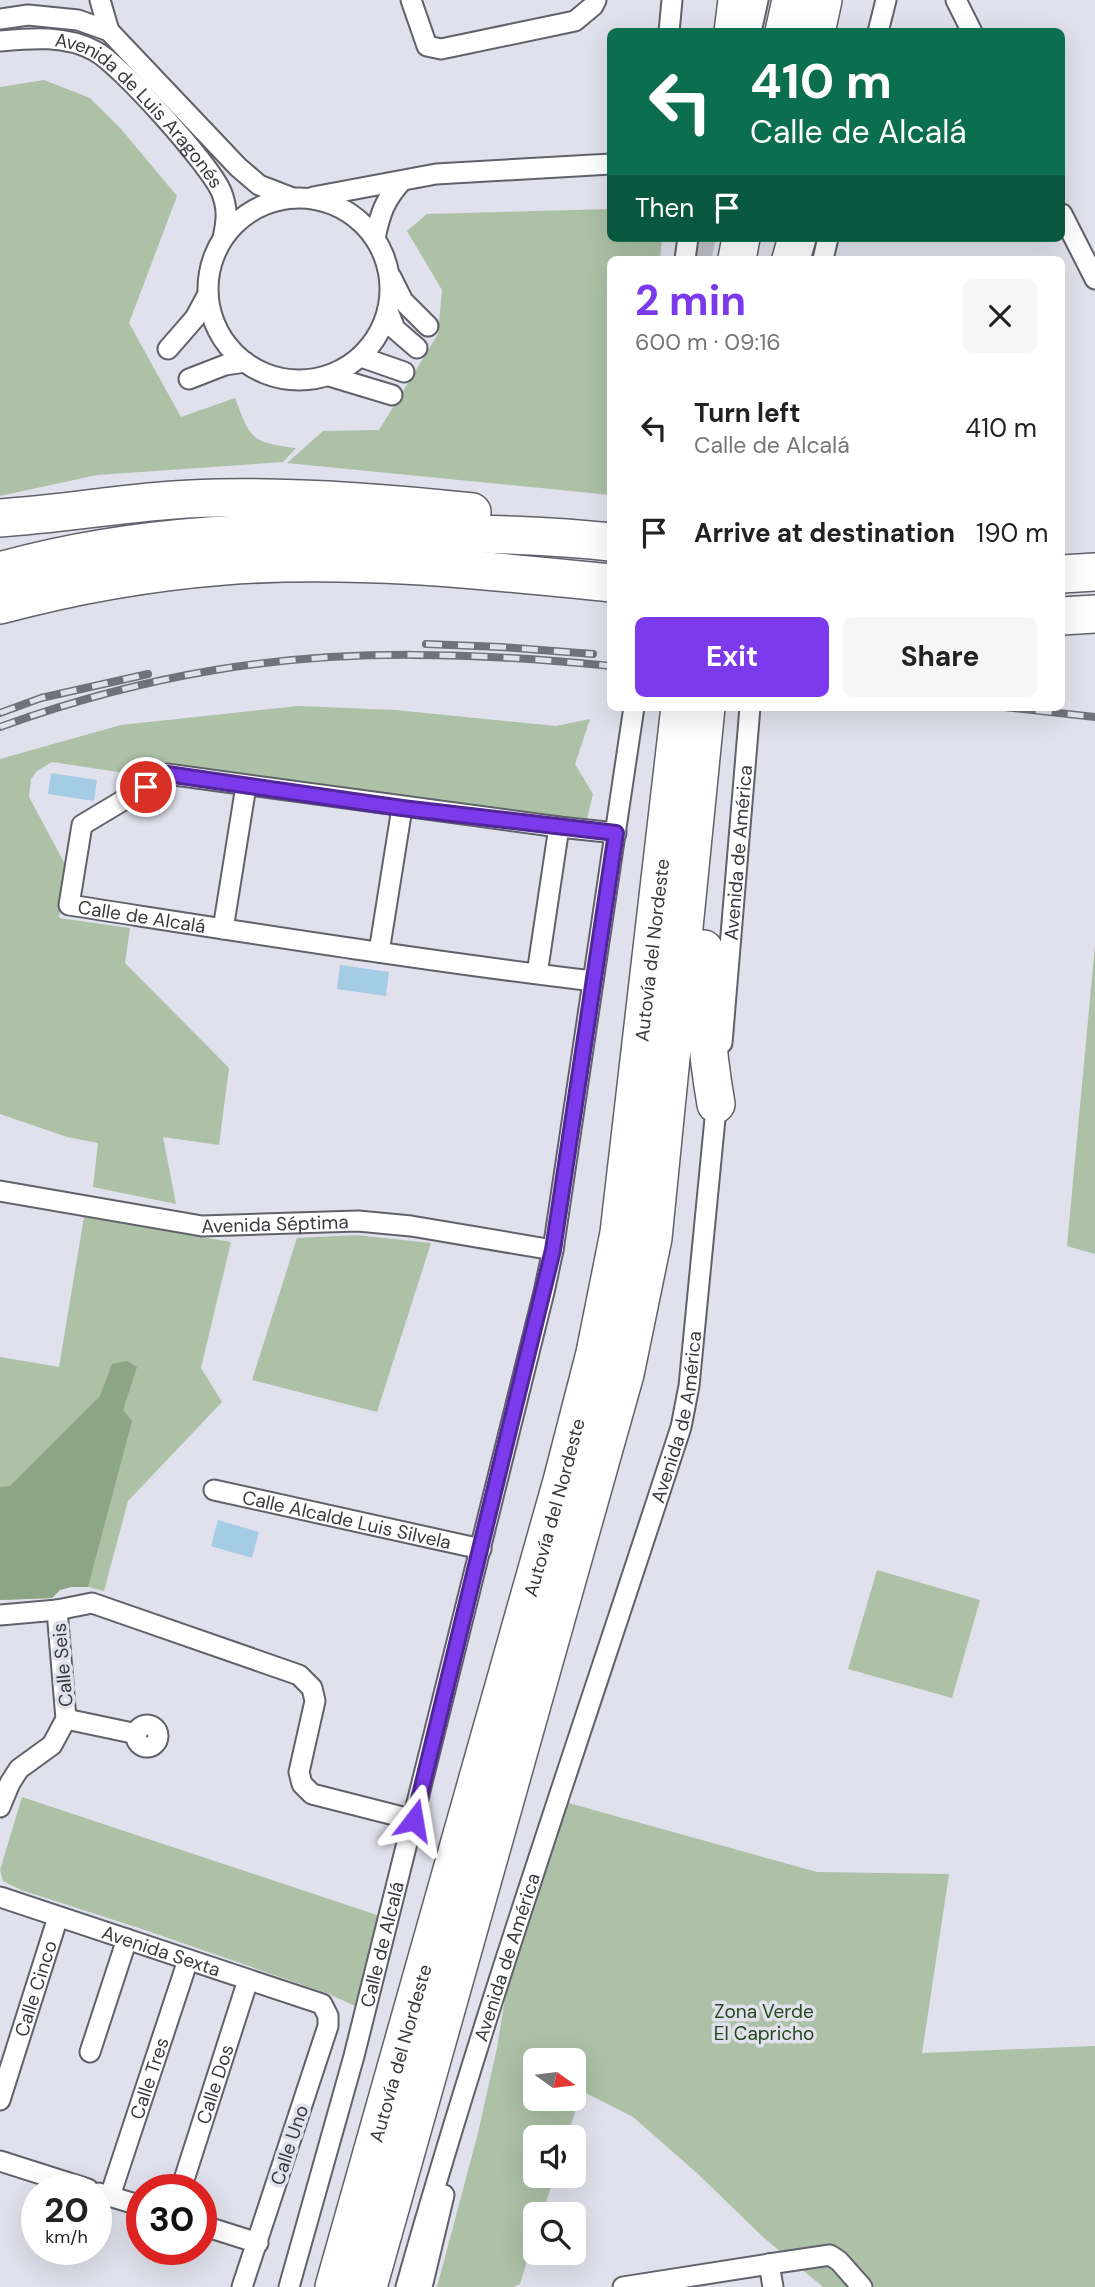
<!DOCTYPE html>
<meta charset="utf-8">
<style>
:root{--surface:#fff;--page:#f6f6f6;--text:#222;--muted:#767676;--accent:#7c3aed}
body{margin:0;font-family:"DM Sans",sans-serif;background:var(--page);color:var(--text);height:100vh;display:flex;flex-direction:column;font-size:26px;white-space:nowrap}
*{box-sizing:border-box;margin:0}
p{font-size:23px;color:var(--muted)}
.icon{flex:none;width:38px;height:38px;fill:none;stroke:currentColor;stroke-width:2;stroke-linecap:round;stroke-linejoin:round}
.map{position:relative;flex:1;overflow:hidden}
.details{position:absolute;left:607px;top:256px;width:458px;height:455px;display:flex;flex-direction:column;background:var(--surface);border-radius:10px;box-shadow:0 7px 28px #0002}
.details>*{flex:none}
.banner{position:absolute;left:607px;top:28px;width:458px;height:214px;border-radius:10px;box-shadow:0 7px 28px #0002;background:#0b6e4f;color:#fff;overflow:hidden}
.needle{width:46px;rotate:104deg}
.tools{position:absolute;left:523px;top:2048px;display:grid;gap:14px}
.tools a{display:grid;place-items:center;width:63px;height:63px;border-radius:10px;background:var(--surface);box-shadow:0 7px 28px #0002;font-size:35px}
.speed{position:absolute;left:21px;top:2174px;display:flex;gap:14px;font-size:35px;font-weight:700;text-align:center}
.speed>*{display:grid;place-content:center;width:91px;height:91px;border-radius:50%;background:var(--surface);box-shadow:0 7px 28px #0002;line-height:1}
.speed small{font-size:18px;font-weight:400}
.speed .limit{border:10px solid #d22;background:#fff;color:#111}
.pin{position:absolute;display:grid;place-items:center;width:60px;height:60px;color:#fff;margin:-30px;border:4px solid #fff;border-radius:50%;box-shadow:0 2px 7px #0007}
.me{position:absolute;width:77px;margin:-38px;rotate:14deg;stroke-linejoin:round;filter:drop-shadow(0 0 5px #0008)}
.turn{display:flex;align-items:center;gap:24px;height:147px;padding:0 28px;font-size:32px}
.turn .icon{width:91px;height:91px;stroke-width:2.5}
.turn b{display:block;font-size:49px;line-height:60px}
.then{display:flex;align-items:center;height:66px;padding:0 28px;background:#0003;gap:14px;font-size:26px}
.round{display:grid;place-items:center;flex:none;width:74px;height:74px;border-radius:10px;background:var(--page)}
.head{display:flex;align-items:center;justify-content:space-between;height:119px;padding:0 28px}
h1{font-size:42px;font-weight:700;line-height:52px;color:var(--accent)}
.button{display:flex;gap:14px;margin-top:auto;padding:14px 28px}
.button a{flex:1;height:80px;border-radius:10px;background:var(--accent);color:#fff;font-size:28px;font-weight:700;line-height:80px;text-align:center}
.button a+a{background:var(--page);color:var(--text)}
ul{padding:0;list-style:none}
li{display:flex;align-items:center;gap:21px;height:105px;padding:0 28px}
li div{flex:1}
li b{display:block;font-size:26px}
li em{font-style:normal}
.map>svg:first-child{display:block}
</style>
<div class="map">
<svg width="1095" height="2287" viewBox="0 0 1095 2287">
<rect width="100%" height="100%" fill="#e0e1ec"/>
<!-- green -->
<path fill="#acc1a6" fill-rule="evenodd" d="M 44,80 L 90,98 L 121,129 L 177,196 L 129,323 L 181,417 L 235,398 C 251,440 251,442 296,448 L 283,462 L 97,475 L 0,496 L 0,87 Z
M 611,209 L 611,238 L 662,238 L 660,259 L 611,259 L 611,495 L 287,463 L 323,431 L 379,430 L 438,334 L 442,290 L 407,231 L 427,214 Z
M 298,706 L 395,710 L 556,726 L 590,719 L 575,764 L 593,794 L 586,823 L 151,777 L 52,762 L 37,771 L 31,779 L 29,797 L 66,866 L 59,918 L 130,928 L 125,963 L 229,1068 L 219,1145 L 163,1137 L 176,1204 L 93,1187 L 98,1143 L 67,1137 L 0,1114 L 0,759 L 121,725 Z
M 1095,945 L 1095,1254 L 1067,1246 Z
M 84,1217 L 231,1242 L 201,1368 L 222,1402 L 128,1501 L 104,1591 L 88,1587 L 71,1587 L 60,1590 L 52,1598 L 0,1600 L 0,1357 L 59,1367 Z
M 356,1235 L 431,1243 L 377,1412 L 252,1380 L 297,1238 Z
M 877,1570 L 980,1600 L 952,1698 L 848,1669 Z
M 22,1797 L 380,1916 L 355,2006 L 329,1994 L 145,1930 L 21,1890 L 3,1881 L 0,1870 Z
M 565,1802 L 817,1872 L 949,1874 L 922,2053 L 1095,2046 L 1095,2287 L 823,2287 L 763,2237 L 698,2174 L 633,2117 L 582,2091 L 567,2137 L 536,2137 L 536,2175 L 555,2175 L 542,2214 L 536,2214 L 535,2235 L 520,2284 L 513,2287 L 437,2287 L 478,2133 L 497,2048 L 509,1973 ZM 536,2060 L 574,2060 L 574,2098 L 536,2098 Z"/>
<!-- forest -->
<path fill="#8ca584" d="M 127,1361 L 137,1367 L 123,1410 L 132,1421 L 88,1587 L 71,1587 L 60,1590 L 52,1598 L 0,1600 L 0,1487 L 10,1486 L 100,1396 L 112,1364 Z"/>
<!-- water -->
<path fill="#a4cce5" d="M 51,773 L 97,780 L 94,801 L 48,794 Z
M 340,965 L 389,972 L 386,996 L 337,989 Z
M 218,1520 L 259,1532 L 252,1558 L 211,1546 Z"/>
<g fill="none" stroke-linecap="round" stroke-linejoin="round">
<!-- street-tunnel -->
<path stroke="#bfc0c9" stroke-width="19" stroke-dasharray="19 10" stroke-linecap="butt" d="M 702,259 L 706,238"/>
<defs>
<g id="street">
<path d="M 100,0 L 109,31"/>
<path d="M 411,0 L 427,46 L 441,49 L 575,21 L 593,6 L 596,0"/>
<path d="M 956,0 L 972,32"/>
<path d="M 0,19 L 28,15 L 78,20 L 109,31 L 238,167 L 259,185 L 293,198"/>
<path d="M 669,32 L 672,0"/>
<path d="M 751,32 L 758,0"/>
<path d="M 878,32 L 886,0"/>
<path id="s1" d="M 0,41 C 32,38 66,35 95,51 C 120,64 209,164 221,191 C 228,208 227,220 223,238"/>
<path d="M 313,197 L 436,174 L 611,164"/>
<circle cx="299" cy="289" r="91"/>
<path d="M 1062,214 L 1095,279"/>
<path d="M 375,238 C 380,214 385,199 402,181"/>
<path d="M 685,259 L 688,238"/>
<path d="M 823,259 L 828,238"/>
<path d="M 391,277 L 403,301 L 428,326"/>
<path d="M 388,311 L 395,329 L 417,348"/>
<path d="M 168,349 L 195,318 L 208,294"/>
<path d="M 361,357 L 404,372"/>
<path d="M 329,376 L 392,395"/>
<path d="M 189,379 L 225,365 L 245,362"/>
<path d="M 559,827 L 616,833"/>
<path d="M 223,929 L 246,786"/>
<path d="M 379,952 L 402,808"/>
<path id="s2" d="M 537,974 L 559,827 L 167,774 L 82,825 L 69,905 C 244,932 418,960 593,981"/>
<path id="s3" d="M 722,1043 L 750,707"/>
<path id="s4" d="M 0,1191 L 202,1226 L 358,1221 L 411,1226 L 553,1250"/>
<path id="s5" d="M 214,1490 L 481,1549"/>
<path d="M 0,1615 L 57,1610 L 92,1603 L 299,1675 L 312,1688 L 315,1701 L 299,1772 L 302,1784 L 312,1794 L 414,1820"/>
<path d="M 66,1719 L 137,1734"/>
<circle cx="147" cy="1736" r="11"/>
<path d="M 0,1807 L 10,1783 L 19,1769 L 52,1745 L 66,1719 L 57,1610"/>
<path id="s6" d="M 0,1897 L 322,2004 L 328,2016 L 328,2026 L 242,2287"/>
<path d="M 90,2052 L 127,1939"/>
<path id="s7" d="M 0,2100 L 58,1917"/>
<path d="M 0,2161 L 88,2189"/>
<path id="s8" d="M 181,2189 L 248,1980"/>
<path d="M 99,2193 L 142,2206"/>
<path id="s9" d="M 110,2196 L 188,1960"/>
<path d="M 201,2225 L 258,2243"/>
<path d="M 769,2264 L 830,2255 L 839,2261 L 862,2287"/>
<path id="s10" d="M 289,2287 L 354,2056 L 544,1292 L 553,1250 L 634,707"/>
<path id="s11" d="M 406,2287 C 488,1997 588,1714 681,1427 L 689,1386 L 717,1098"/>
<path d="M 422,2287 L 444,2195"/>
<path d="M 623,2287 L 769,2264 L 773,2287"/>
</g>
<g id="highway">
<path d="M 733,32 L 737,0"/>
<path d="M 784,32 L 791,0"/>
<path d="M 816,32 L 823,0"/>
<path d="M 737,259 L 741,238"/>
<path d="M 791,259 L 797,238"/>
<path d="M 0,518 C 72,513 145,499 217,498 C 303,496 388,503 472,512"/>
<path d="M 0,571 C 138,532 278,529 420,533 C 484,534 547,535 611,542"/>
<path d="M 1062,574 L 1095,572"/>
<path d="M 0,605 C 74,585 148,572 224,566 C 352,556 483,570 611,583"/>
<path d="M 1062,616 L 1095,614"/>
<path d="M 704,949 C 703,1002 707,1052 716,1104"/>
<path id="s12" d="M 334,2287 L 562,1481 L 595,1353 L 619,1233 L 680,707"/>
<path d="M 368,2287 L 625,1374 L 653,1238 L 706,707"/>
</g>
</defs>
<!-- street casing -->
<use href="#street" stroke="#60616a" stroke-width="23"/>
<!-- highway casing -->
<use href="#highway" stroke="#60616a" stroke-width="40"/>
<!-- street -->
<use href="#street" stroke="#fff" stroke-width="19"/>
<!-- highway -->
<use href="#highway" stroke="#fff" stroke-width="37"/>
<defs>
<path id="rail" d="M 426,644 L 501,647 L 593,654
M 1004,707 L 1095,717
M 0,713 L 41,698 L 148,674
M 0,727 C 69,702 142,682 215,670 C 345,648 480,653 611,666"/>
</defs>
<!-- rail casing -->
<use href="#rail" stroke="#717279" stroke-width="8"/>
<!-- rail -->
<use href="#rail" stroke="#e0e1ec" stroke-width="5" stroke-dasharray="16" stroke-linecap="butt"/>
</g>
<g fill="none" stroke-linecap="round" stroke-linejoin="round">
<defs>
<path id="route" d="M 146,787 L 167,774 L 402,808 L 616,833 L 553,1250 L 414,1820"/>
</defs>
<!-- route casing -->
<use href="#route" stroke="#51269a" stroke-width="18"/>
<!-- route -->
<use href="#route" stroke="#7c3aed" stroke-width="12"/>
</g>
<g text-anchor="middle" stroke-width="7" stroke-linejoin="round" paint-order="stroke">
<!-- street labels -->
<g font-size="19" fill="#393a3e" stroke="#e0e1ec">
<text dy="7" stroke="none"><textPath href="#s1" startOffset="168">Avenida de Luis Aragonés</textPath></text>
<text dy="7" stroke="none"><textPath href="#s3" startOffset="191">Avenida de América</textPath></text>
<text dy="7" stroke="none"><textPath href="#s2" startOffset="798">Calle de Alcalá</textPath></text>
<text dy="7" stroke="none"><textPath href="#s12" startOffset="1377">Autovía del Nordeste</textPath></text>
<text dy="7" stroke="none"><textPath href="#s4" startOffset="278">Avenida Séptima</textPath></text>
<text dy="7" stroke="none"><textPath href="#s11" startOffset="912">Avenida de América</textPath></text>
<text dy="7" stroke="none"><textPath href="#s12" startOffset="810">Autovía del Nordeste</textPath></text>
<text dy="7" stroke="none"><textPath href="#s5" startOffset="136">Calle Alcalde Luis Silvela</textPath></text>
<text transform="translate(62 1665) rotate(-95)" y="7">Calle Seis</text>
<text dy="7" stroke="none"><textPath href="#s10" startOffset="355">Calle de Alcalá</textPath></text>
<text dy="7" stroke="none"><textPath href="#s6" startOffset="170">Avenida Sexta</textPath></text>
<text dy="7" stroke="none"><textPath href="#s11" startOffset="345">Avenida de América</textPath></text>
<text dy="7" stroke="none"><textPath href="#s7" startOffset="117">Calle Cinco</textPath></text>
<text dy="7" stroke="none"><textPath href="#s12" startOffset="243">Autovía del Nordeste</textPath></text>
<text dy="7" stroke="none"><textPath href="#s9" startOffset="124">Calle Tres</textPath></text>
<text dy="7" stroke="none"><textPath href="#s8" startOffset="110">Calle Dos</textPath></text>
<text transform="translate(289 2145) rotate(-72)" y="7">Calle Uno</text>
</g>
<!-- park labels -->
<g font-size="19" fill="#244819" stroke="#e0e1ec">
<text x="764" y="2018">Zona Verde<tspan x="764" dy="22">El Capricho</tspan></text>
</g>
</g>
</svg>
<div class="tools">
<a><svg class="needle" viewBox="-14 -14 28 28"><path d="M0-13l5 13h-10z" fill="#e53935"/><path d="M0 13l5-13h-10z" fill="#767676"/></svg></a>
<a><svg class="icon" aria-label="sound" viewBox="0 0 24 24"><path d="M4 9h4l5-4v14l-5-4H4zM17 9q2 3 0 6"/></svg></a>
<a><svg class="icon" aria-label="search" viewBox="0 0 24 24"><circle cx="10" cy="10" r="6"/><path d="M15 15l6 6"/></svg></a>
</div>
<div class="speed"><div>20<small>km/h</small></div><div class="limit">30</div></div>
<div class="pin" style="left:146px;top:787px;background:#d93025"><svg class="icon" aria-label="arrive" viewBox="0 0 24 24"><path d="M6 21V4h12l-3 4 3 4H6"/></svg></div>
<svg class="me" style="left:414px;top:1820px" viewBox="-20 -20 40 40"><path d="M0-17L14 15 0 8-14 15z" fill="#7c3aed" stroke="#fff" stroke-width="4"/></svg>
<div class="banner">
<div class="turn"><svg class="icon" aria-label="left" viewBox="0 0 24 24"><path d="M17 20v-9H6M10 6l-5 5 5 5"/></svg><div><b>410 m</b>Calle de Alcalá</div></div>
<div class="then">Then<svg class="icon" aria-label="arrive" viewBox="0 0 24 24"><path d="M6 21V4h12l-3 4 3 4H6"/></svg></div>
</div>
<section class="details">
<div class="head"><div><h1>2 min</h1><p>600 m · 09:16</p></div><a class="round"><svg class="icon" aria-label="close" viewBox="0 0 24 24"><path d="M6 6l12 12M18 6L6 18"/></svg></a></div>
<ul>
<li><svg class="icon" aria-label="left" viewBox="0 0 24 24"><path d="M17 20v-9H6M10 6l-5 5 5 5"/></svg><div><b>Turn left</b><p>Calle de Alcalá</p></div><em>410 m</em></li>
<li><svg class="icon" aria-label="arrive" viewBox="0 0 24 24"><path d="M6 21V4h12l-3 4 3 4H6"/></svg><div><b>Arrive at destination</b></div><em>190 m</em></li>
</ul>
<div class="button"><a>Exit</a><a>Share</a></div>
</section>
</div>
